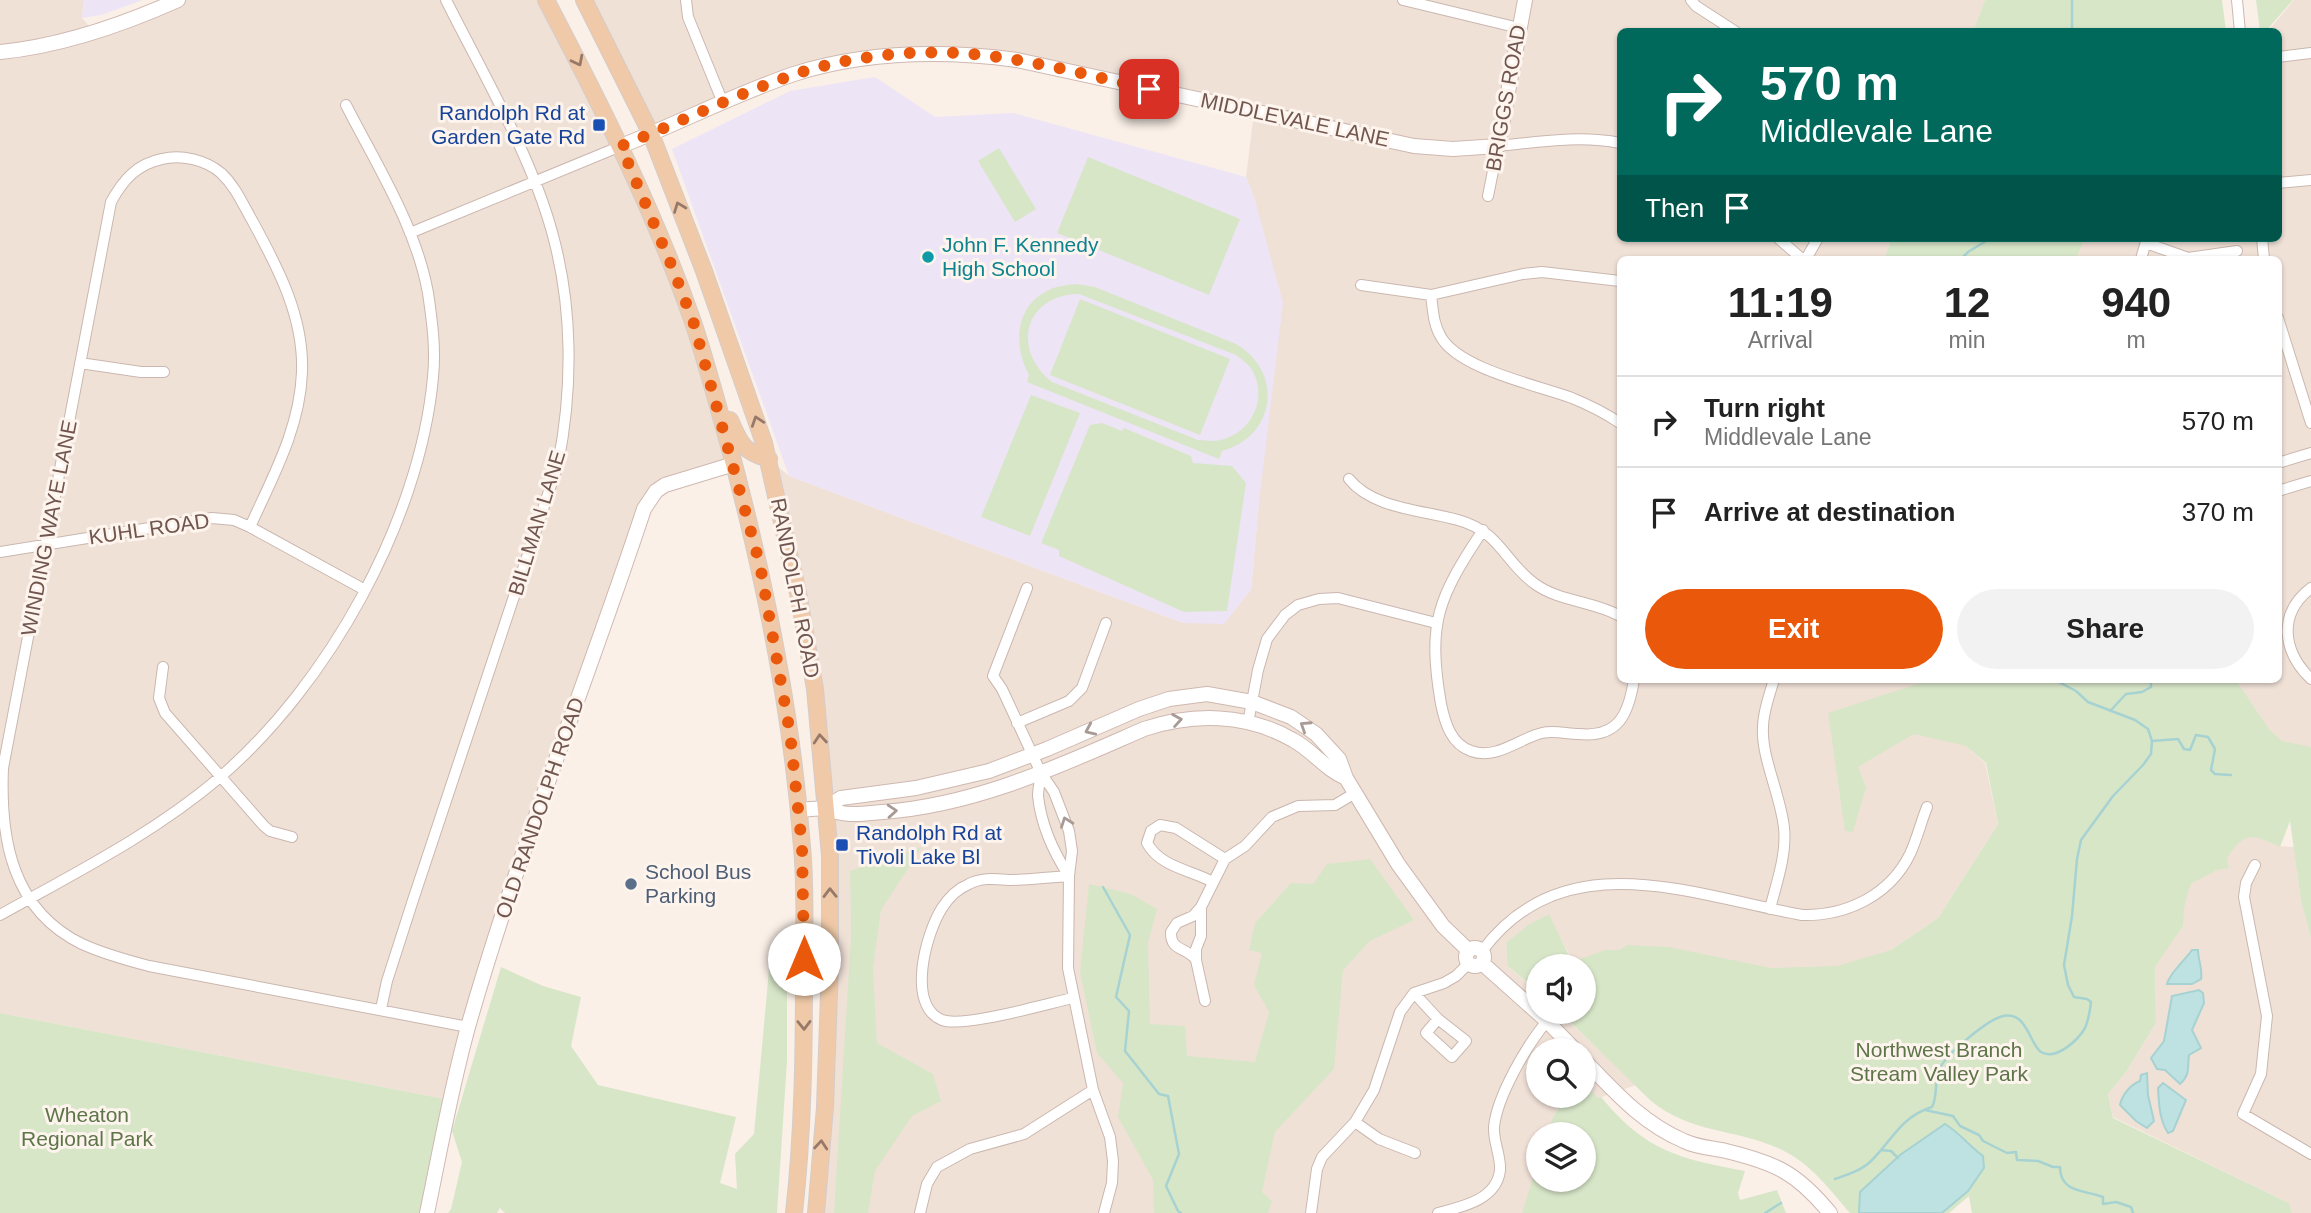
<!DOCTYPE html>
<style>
:root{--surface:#fff;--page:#f2f2f2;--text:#222;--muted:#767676;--line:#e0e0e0;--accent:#ea580c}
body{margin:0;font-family:Arial,sans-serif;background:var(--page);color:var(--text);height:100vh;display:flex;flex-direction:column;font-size:26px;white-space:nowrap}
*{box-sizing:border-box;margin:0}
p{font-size:23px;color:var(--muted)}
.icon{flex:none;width:38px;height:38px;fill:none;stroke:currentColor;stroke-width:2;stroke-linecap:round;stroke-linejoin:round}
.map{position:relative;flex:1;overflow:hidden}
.sheet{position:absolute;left:1617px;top:256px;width:665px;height:427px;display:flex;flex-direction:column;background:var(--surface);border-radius:10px;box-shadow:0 2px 5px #0004}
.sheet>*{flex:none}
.hud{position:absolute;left:1617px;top:28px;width:665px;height:214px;border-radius:10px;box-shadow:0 2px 5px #0004;background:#00695c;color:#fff;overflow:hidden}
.buttons{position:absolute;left:1526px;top:954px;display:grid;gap:14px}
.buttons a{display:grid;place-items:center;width:70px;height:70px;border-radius:50%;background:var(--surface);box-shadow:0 2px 5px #0004;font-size:35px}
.pin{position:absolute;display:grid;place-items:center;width:60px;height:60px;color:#fff;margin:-30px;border-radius:14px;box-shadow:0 4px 10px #0006}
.me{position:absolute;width:77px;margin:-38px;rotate:0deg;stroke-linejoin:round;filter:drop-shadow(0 0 5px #0008)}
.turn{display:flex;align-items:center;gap:24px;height:147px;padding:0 28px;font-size:32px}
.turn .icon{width:91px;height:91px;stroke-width:2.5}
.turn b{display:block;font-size:49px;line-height:60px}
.then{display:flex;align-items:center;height:66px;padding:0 28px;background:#0003;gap:14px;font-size:26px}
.eta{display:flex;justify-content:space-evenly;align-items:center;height:119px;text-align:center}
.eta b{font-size:42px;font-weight:700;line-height:49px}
.cta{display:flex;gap:14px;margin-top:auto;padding:14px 28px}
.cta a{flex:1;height:80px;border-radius:42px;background:var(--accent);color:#fff;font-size:28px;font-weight:700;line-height:80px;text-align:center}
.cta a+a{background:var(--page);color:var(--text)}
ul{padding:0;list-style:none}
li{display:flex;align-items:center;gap:21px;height:91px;padding:0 28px;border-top:2px solid var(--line)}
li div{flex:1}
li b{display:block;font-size:26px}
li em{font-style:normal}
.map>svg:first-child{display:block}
</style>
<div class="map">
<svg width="2311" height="1213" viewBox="0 0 2311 1213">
<rect width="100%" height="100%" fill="#faf0e8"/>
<!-- residential -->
<path fill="#f0e1d7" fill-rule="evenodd" d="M 0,0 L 84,0 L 82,18 L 94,32 L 178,0 L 546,0 L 673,269 L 734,464 L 656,491 L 503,915 L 450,1100 L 0,1013 Z
M 584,0 L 1985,0 L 1973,31 L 1620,32 L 1620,238 L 1892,238 L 1884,259 L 1620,259 L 1620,679 L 1921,679 L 1916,700 L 1985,763 L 1998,824 L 1938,918 L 1860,971 L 1573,962 L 1551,920 L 1506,943 L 1509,967 L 1538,993 L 1538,1012 L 1559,1012 L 1636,1085 L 1559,1112 L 1554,1134 L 1538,1134 L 1536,1213 L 816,1213 L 830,965 L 815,689 L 769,459 L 789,476 L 1183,623 L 1251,590 L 1259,502 L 1255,200 L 1246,177 L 1254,112 L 1017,60 L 850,60 L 651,134 ZM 1538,1050 L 1584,1050 L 1584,1096 L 1538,1096 Z
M 2294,0 L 2311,0 L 2311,760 L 2304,760 L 2210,679 L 2278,679 L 2278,259 L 2076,259 L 2085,238 L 2278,238 L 2278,32 L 2268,31 Z
M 2258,833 L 2279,846 L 2294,847 L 2301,901 L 2311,939 L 2311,1213 L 2292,1213 L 2289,1203 L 2113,1117 L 2108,1094 L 2126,1072 L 2156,1023 L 2155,967 L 2182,926 L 2185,887 L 2229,843 Z"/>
<!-- education -->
<path fill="#ede4f6" d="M 84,0 L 143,0 L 101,15 L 82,18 Z
M 875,77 L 935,117 L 1013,113 L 1246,177 L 1255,200 L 1283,303 L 1259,502 L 1251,590 L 1224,624 L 1183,623 L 789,476 L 672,149 L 790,91 Z"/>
<!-- green -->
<path fill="#d8e6c8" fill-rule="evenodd" d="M 1985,0 L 2222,0 L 2226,31 L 1973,31 Z
M 2256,0 L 2293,0 L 2265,32 L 2260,31 Z
M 999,148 L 1036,209 L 1015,222 L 978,161 Z
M 1088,157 L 1240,219 L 1209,295 L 1057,233 Z
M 1892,238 L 2085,238 L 2076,259 L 1884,259 Z
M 1077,284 L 1095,287 L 1236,344 C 1284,372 1276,436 1222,451 L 1219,459 L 1027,382 L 1029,375 C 1014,348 1014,309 1045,292 C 1055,286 1066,285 1077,284 ZM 1079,294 L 1236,355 C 1244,361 1251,366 1255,376 C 1266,403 1249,434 1220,440 C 1213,442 1206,440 1198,440 L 1052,382 C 1011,350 1024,295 1079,294 Z
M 1080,299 L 1230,359 L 1200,435 L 1050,375 Z
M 1031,395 L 1080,413 L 1030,536 L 981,517 Z
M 1102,423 L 1122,431 L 1124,428 L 1191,456 L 1193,463 L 1232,466 L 1246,483 L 1227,611 L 1184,612 L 1059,556 L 1059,550 L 1041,543 L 1090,425 Z
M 1921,679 L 2235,679 L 2269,729 L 2282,741 L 2311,747 L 2311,939 L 2301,901 L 2290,821 L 2280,847 C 2252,834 2245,831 2227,858 L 2229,868 L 2217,870 L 2192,883 L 2189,889 L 2184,908 L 2183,926 L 2155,967 L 2156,1023 L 2126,1072 L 2108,1094 L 2113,1118 L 2289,1203 L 2292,1213 L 1972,1213 L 1969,1196 L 1949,1213 L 1850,1213 C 1830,1190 1812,1165 1784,1151 C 1739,1128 1691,1135 1650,1100 L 1560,1012 L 1584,1012 L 1584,966 L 1538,966 L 1538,992 L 1508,966 L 1506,943 L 1528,925 L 1549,914 L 1572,962 L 1605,950 L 1619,950 L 1627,945 L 1669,947 L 1771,968 L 1837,966 L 1891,950 L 1938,918 L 1998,824 L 1986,763 L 1966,746 L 1914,734 L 1858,767 L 1866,787 L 1853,832 L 1845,831 L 1828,713 L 1920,683 Z
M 922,847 L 881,910 L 873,967 L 877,1043 L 933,1074 L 941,1101 L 912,1116 L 875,1171 L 868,1213 L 834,1213 L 851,935 L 850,871 Z
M 1370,859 L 1414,920 L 1370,941 L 1343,970 L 1334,1069 L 1275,1132 L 1262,1192 L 1272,1201 L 1268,1213 L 1154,1213 L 1153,1180 L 1118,1117 L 1123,1083 L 1097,1053 L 1080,972 L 1089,884 L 1131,894 L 1157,909 L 1148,943 L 1150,1024 L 1185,1026 L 1187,1056 L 1255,1062 L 1269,1012 L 1254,985 L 1262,953 L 1249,950 L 1255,923 L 1291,883 L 1313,884 L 1327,864 Z
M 787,935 L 787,1061 L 777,1213 L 505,1213 L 500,1208 L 497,1213 L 448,1213 L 451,1209 L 462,1162 L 452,1131 L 501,967 L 543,986 L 581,997 L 571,1046 L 598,1085 L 736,1117 L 720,1183 L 737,1189 L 735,1154 L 754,1134 L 769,970 Z
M 0,1013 L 450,1100 L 427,1213 L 0,1213 Z
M 1588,1087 L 1598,1098 L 1601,1097 C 1647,1152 1678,1158 1745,1171 L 1738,1193 L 1740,1200 L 1777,1190 L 1786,1213 L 1522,1213 L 1538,1162 L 1538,1180 L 1584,1180 L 1584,1134 L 1547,1134 C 1553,1115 1560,1096 1584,1096 L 1584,1090 Z"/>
<!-- water -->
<path fill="#bee1e1" stroke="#a6d2d2" stroke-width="2" d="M 2192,950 L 2198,950 C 2198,960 2203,969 2201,979 L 2192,984 L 2167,984 C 2169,974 2185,960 2192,950 Z
M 2199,990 L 2203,993 L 2204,1003 L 2192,1030 L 2201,1048 L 2189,1055 C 2187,1068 2191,1074 2180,1084 L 2165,1070 L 2157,1069 L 2151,1058 L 2164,1041 L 2172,996 Z
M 2147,1073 L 2148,1095 L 2154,1121 L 2147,1128 L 2136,1121 L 2120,1105 C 2122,1095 2130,1085 2140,1081 L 2141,1075 Z
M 2163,1083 L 2186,1100 L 2173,1131 L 2168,1133 C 2159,1119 2159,1104 2158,1088 Z
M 1945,1124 C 1960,1133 1969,1146 1983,1156 L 1984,1168 L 1968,1191 L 1942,1213 L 1859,1213 L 1860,1192 L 1900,1155 Z"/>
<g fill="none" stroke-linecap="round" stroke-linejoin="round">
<!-- stream -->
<path stroke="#a6d2d2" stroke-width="2.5" d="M 2072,32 L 2072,0
M 1961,259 L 1968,252 L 1991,238
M 2111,710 L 2126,694 L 2142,692 L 2151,687 L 2151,679
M 2152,741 L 2178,739 L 2184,749 L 2190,750 L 2196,735 L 2208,737 L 2215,749 L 2211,770 L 2215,774 L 2231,775
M 1103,887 L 1130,935 L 1116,997 L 1129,1011 L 1125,1051 L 1159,1094 L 1168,1096 L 1179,1154 L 1166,1186 L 1178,1211 L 1181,1213
M 1925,1110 L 1953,1116 L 1960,1126 L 1979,1135 L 1983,1141 L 2007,1153 L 2016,1152 L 2017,1160 L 2038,1161 L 2053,1167 L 2060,1167 C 2060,1192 2083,1190 2103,1197 L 2103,1204 L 2116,1202 L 2131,1207 L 2133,1213
M 1881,1150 L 1891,1151 L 1898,1158
M 1835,1179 C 1847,1175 1860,1171 1870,1162 C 1892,1141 1900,1117 1932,1107 C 1938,1096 1934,1082 1939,1070 C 1944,1056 1985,1022 2000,1017 C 2027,1008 2029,1044 2041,1052 C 2056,1061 2078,1040 2085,1028 C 2089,1019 2090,1011 2091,1002 L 2087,999 L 2074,997 L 2068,985 L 2064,965 L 2072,916 L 2077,859 L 2081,840 L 2113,796 L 2143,765 L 2151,754 L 2152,741 L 2148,729 L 2135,720 L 2088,702 L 2076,691 L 2053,679
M 1765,1213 L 1781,1203"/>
<defs>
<path id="street" d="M 686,0 L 688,17 L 723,103
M 1403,0 L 1519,28
M 1691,0 L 1696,6 L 1736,32
M 2237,0 L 2240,32
M 2278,57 L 2311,53
M 2278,183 L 2311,180
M 1488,196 L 1498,146 C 1539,142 1579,135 1620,143
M 410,233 L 621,146
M 1778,238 L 1802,259
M 2262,238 L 2264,259
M 2146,243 L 2188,258 L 2237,251
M 1806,259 L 1818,238
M 2141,259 L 2147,238
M 1361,285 L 1431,295 L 1523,274 L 1542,272 L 1620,281
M 1431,295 C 1433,309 1433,324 1441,337 C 1459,369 1537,385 1572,398 C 1589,405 1605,413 1620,423
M 2278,318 L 2311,423
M 80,363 L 141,372 L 164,372
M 2278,463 L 2311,453
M 1349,479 C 1373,509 1423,510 1458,520 C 1501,532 1504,562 1535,584 C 1560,602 1594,601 1620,616
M 2278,491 L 2311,481
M 250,527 C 273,476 300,428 302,372 C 304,317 278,268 253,222 C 243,205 236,187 221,173 C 206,160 181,154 162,159 C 137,164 123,180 111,202 L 3,768 C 0,839 12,910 82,944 C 104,954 126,960 149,966 L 468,1027
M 1483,530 C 1438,598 1427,622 1441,704 C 1445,723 1451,744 1471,751 C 1497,760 1518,739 1542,733 C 1554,730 1567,734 1579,734 C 1619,738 1629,713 1634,679
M 0,552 L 212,518 L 234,520 L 250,527 L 365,590
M 1027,588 L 993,676 L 1002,689 L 1041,773 L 1054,792 L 1069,831 L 1072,851 L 1069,876 L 1068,968 L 1093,1090 L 1110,1137 L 1113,1161 L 1112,1183 L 1104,1213
M 2311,588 C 2277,614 2283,652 2311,679
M 163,667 L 159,698 L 165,713 L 264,826 L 270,831 L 292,837
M 1017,723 L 1069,701 L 1082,688 L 1106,623
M 1248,723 L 1258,670 L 1267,639 L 1285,615 L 1298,605 L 1319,599 L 1338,598 L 1436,623
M 1041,773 C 1040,780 1038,789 1038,796 C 1041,824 1054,853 1069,876
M 2255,865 L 2246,883 L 2244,897 L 2267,1016 L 2261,1074 L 2243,1114 L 2311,1154
M 1069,876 C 1050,877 1030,880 1011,880 C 996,879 982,877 969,884 C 957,889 949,897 942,908 C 926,933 906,1005 942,1020 C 964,1028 1045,1004 1073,998
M 1213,882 C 1191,870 1160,867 1147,843 L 1151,831 L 1160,825 L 1176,828 L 1225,859
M 1201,907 L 1201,936 L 1196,949 L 1196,960 L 1205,1001
M 1770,909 C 1776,884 1787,855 1784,828 C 1781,796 1761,757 1763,727 C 1763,711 1770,694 1774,679
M 0,915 C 75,873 153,834 219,778 C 328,685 420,520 433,377 C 436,349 432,320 428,293 C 416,226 376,164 346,105
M 1482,951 C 1564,841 1692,895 1802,915 C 1847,916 1890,895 1910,854 C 1917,839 1921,822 1927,807
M 1196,960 C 1188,947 1170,952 1171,932 L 1177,923 L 1193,916 L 1201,907 L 1225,859 L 1245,846 L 1272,817 L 1298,806 L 1335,805 L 1355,793
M 1414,993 L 1438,1019 L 1466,1041 L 1452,1057 L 1426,1033 L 1438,1019
M 381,1009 L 387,981 L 413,900 L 558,464 C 573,388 573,307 552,232 C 531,155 482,72 446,0
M 1355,1122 L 1379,1139 L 1415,1153
M 920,1213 L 927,1184 L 937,1167 L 970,1149 L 1024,1134 L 1093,1090
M 1311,1213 L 1317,1169 L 1322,1157 L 1355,1122 L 1374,1090 L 1400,1012 L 1414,993 L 1444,983 L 1456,976 L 1469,963
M 1438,1213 C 1461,1207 1497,1200 1500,1170 C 1501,1156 1493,1141 1494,1127 C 1497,1096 1527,1045 1547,1021"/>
<path id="secondary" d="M 0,52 C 62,46 122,25 178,0
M 621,146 C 679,123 735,94 794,74 C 867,51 942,50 1017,60 L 1414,146 L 1453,149 L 1498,146 L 1525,0
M 825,808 C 847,817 860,814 883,812 C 977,805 1059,766 1144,729 C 1193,713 1246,713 1293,740 C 1312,750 1326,770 1346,778
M 798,810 L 825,808 L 841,798 L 916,788 L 989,771 L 1047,749 L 1139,709 L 1169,699 L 1207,694 L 1252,702 L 1291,717 L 1316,734 L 1339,759 L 1346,778 L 1398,864 L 1443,926 L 1469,951
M1466 957a9 9 0 1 1 18 0a9 9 0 1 1-18 0Z
M 1482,963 L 1547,1021 L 1575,1050
M 1584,1060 C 1615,1092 1642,1123 1684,1141 C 1696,1147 1712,1148 1726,1151 C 1776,1163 1797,1173 1830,1213
M 427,1213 C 440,1151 451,1088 468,1027 C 518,851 587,682 644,509 L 656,491 L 665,485 L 734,464"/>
<path id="primary" d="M 546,0 C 601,105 654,210 693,322 C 707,364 718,407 730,449 C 765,580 792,712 802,847 C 806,889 804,931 804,973 C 804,1053 803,1133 794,1213
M 584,0 L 651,134 L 704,271 L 764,443 L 798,593 L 815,689 L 830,856 L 830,965 L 825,1107 L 816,1213
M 730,420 C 740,443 743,452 769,459"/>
</defs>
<!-- street casing -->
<use href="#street" stroke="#cab7af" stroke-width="12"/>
<!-- secondary casing -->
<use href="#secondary" stroke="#cfb8b0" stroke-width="16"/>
<!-- primary casing -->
<use href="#primary" stroke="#d4ccca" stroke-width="18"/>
<!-- street -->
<use href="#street" stroke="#fff" stroke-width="10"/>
<!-- secondary -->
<use href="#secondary" stroke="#fff" stroke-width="14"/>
<!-- primary -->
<use href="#primary" stroke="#f0caa8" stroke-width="16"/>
</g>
<!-- one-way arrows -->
<defs><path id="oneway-chevron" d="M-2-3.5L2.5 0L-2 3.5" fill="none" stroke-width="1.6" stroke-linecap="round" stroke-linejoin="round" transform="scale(1.75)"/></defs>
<g stroke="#97796a">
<use href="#oneway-chevron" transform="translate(578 61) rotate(63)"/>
<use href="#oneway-chevron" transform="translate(679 207) rotate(-111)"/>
<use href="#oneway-chevron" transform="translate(757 421) rotate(-109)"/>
<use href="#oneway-chevron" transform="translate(820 739) rotate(-95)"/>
<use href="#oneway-chevron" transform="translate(830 893) rotate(-91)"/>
<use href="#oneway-chevron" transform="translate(804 1025) rotate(89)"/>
<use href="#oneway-chevron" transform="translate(821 1145) rotate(-85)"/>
</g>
<g stroke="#aa9a95">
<use href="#oneway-chevron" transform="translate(1177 720) rotate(-9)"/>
<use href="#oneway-chevron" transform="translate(1305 726) rotate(-147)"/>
<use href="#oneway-chevron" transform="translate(1090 730) rotate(156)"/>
<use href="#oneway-chevron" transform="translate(892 811) rotate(-4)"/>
<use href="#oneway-chevron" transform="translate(1066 822) rotate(-110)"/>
</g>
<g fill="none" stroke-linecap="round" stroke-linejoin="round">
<!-- route -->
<path stroke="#ea580c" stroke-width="12" stroke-dasharray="0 21.6" d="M 804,959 L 802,846 L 790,733 L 760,565 L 694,324 L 673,269 L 621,146 C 678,123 735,95 793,75 C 849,56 913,49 971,54 C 1031,59 1090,76 1149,89"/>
</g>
<!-- markers -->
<g fill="#1a4fb4" stroke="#fdf4ee" stroke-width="2.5">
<rect x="592" y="118" width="14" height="14" rx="3.5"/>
<rect x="835" y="838" width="14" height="14" rx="3.5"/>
</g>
<circle fill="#0f9aa8" stroke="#fdf4ee" stroke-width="2.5" cx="928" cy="257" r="7"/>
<circle fill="#5c6f8a" stroke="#fdf4ee" stroke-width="2.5" cx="631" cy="884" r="7"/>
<g text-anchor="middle" stroke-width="6" stroke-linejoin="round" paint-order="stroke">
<!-- street labels -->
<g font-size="21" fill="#71564f" stroke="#fdf4ee">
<text transform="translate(1506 98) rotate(-80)" y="7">BRIGGS ROAD</text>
<text transform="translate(1295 120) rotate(12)" y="7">MIDDLEVALE LANE</text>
<text transform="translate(537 523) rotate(-73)" y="7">BILLMAN LANE</text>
<text transform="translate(49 528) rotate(-79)" y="7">WINDING WAYE LANE</text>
<text transform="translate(149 529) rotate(-8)" y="7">KUHL ROAD</text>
<text transform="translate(795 588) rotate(79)" y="7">RANDOLPH ROAD</text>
<text transform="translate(540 808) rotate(-71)" y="7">OLD RANDOLPH ROAD</text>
</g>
<!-- transit labels -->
<g font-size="21" fill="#164399" stroke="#fdf4ee" text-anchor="end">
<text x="585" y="120">Randolph Rd at<tspan x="585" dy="24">Garden Gate Rd</tspan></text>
<text x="856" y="840" text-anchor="start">Randolph Rd at<tspan x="856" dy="24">Tivoli Lake Bl</tspan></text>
</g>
<!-- culture labels -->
<g font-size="21" fill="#0d838f" stroke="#fdf4ee" text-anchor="start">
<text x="942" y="252">John F. Kennedy<tspan x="942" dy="24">High School</tspan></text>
</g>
<!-- service labels -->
<g font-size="21" fill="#4e5e75" stroke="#fdf4ee" text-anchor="start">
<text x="645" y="879">School Bus<tspan x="645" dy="24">Parking</tspan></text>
</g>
<!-- park labels -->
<g font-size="21" fill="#5d7548" stroke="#fdf4ee">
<text x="1939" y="1057">Northwest Branch<tspan x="1939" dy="24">Stream Valley Park</tspan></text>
<text x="87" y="1122">Wheaton<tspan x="87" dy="24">Regional Park</tspan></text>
</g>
</g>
</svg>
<div class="buttons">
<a><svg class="icon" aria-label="sound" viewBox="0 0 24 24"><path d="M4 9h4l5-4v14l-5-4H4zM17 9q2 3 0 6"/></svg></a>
<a><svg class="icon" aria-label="search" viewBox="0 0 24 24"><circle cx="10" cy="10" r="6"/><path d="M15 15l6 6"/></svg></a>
<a><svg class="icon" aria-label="layers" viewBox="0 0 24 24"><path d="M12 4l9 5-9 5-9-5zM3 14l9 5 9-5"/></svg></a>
</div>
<div class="pin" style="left:1149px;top:89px;background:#d93025"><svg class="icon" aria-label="arrive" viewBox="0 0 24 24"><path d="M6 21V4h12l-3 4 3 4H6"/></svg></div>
<svg class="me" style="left:804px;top:959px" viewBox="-20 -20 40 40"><circle r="19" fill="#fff"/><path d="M0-13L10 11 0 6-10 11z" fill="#ea580c"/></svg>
<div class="hud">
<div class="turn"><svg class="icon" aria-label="right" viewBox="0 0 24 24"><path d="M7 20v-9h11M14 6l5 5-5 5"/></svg><div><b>570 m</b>Middlevale Lane</div></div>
<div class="then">Then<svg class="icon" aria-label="arrive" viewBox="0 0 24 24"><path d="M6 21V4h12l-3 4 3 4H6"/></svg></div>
</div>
<section class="sheet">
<div class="eta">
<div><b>11:19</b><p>Arrival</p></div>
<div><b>12</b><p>min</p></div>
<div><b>940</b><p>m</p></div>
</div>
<ul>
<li><svg class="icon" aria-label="right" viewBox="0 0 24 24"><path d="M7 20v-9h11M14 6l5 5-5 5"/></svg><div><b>Turn right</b><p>Middlevale Lane</p></div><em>570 m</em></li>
<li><svg class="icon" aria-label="arrive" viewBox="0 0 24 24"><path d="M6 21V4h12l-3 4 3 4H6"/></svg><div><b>Arrive at destination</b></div><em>370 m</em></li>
</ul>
<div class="cta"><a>Exit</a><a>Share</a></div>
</section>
</div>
